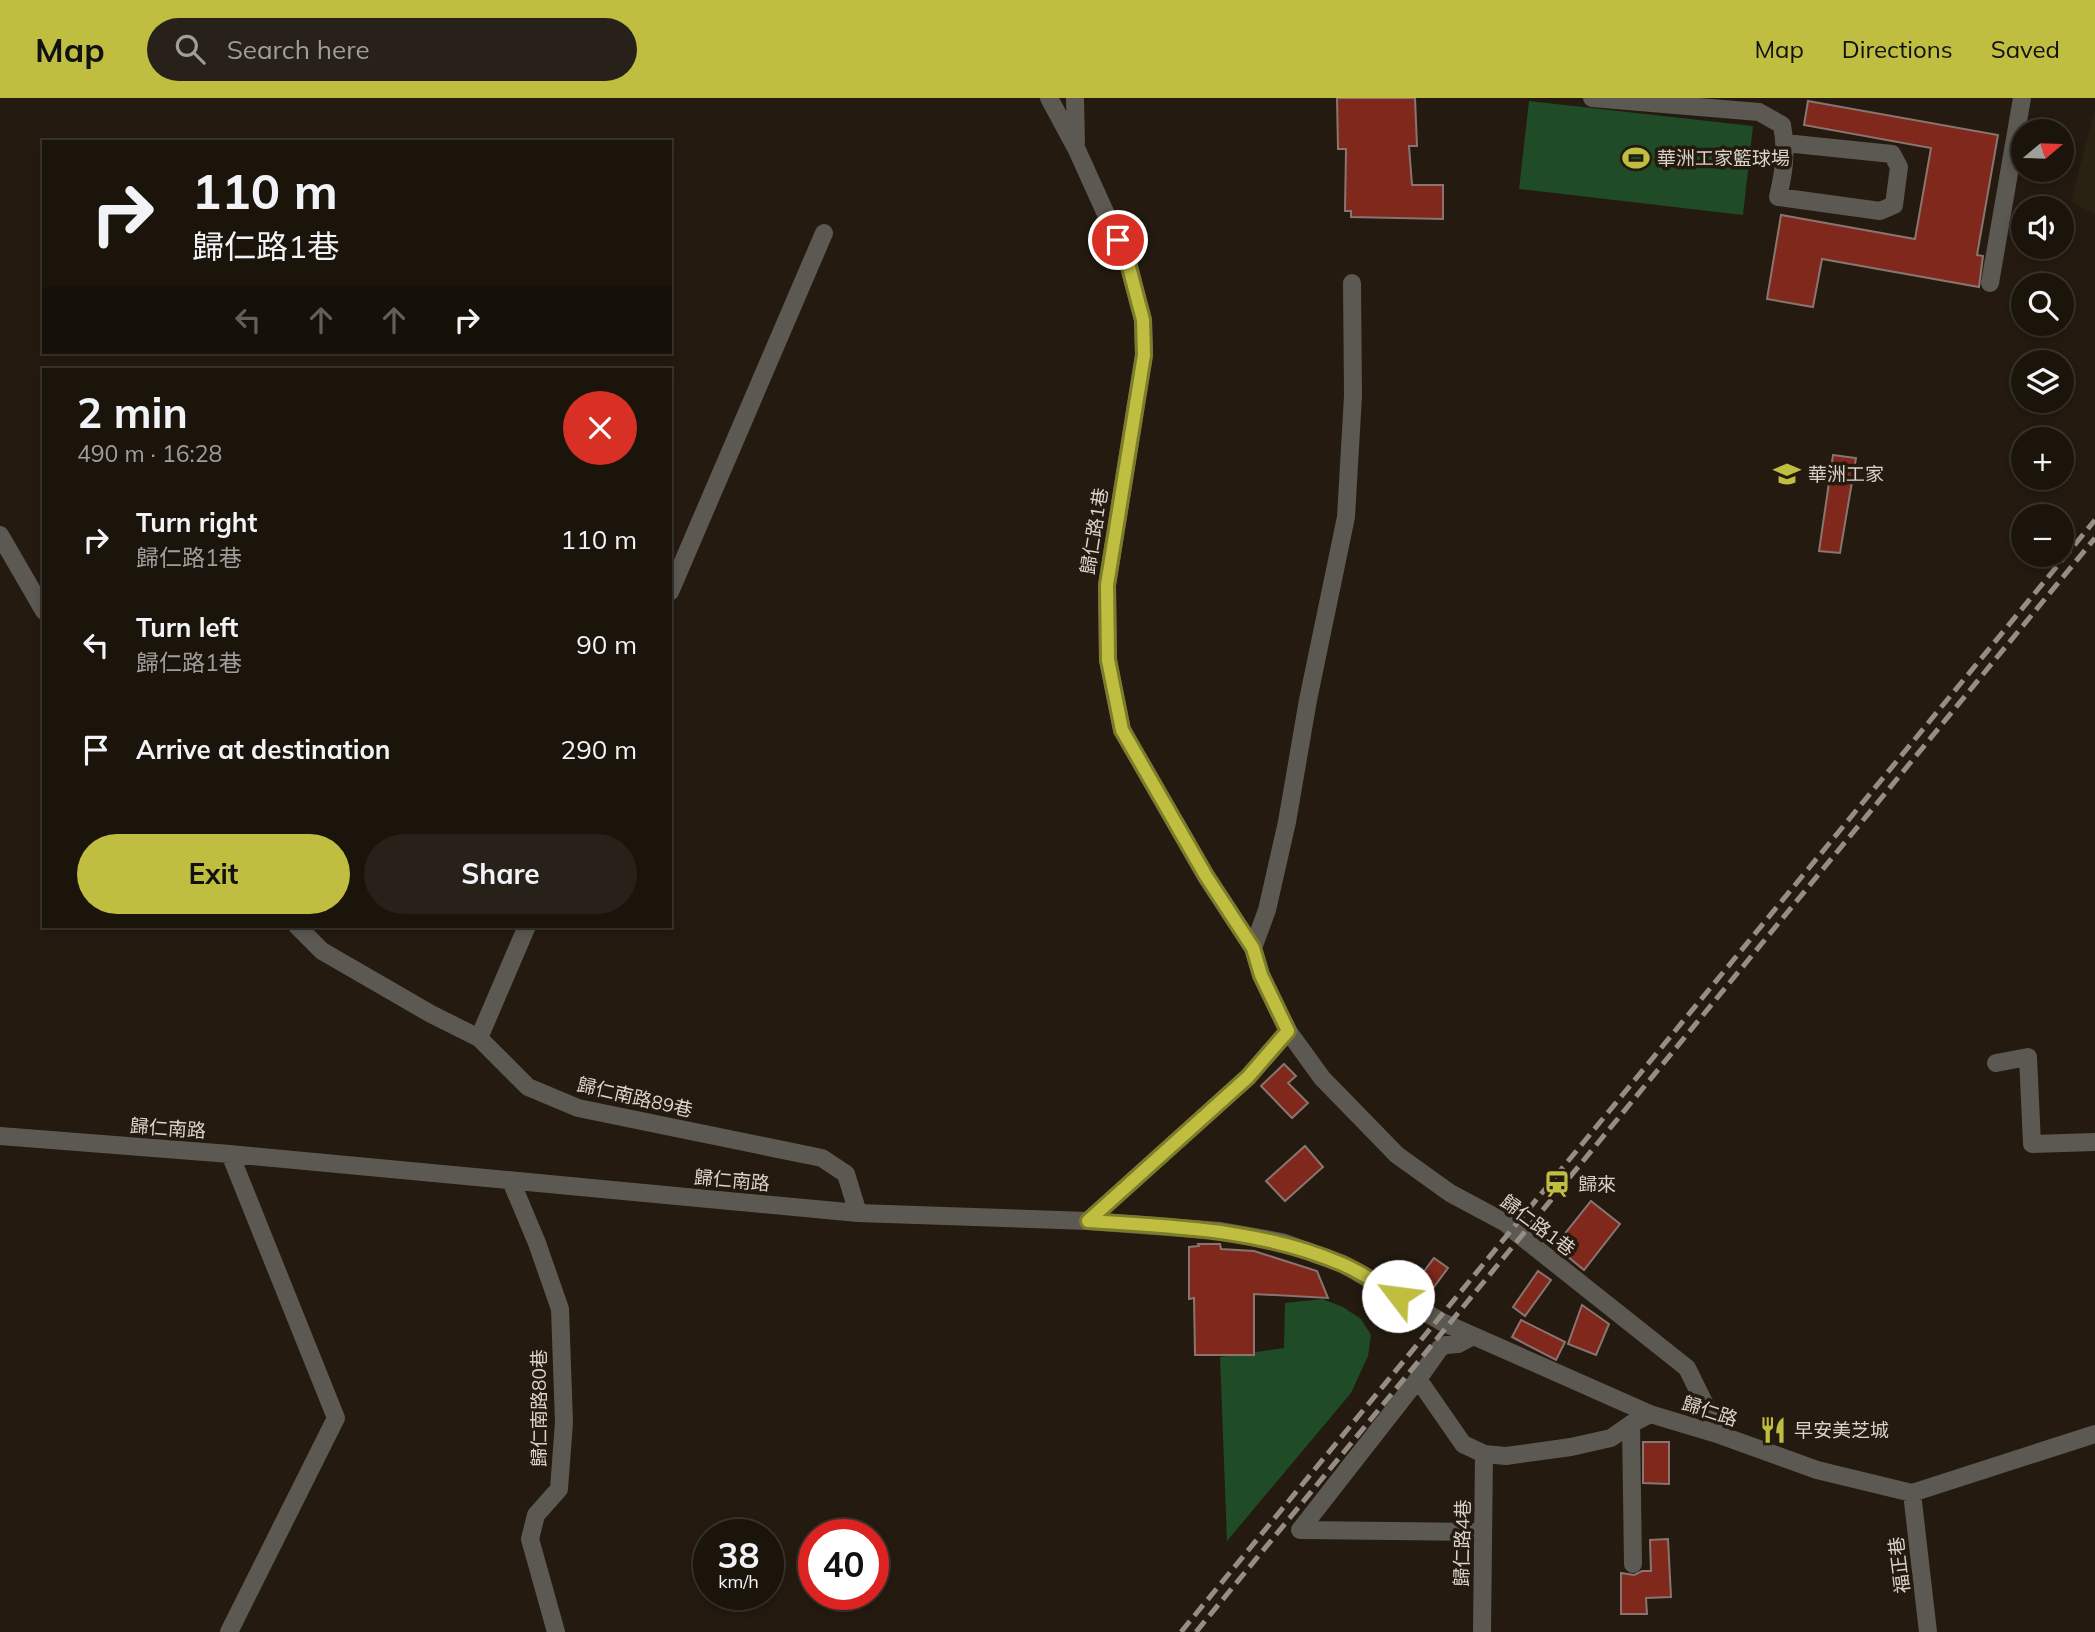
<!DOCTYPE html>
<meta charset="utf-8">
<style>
:root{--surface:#1b140b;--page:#282119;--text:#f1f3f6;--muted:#a09e9d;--line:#39332c;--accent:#bfbe41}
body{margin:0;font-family:Mulish,"Noto Sans TC",sans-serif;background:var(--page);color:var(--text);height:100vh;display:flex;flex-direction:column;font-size:26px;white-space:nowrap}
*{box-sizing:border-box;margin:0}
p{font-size:23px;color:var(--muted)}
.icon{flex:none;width:38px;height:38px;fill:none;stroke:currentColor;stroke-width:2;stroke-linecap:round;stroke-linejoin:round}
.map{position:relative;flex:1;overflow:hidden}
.panel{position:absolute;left:42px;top:270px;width:630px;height:560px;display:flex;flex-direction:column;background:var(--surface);border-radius:0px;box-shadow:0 4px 10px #0003,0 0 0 2px var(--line)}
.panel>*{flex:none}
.banner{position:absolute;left:42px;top:42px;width:630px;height:214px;border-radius:0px;box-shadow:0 4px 10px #0003,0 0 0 2px var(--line);background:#1b140b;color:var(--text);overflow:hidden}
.needle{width:46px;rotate:71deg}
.buttons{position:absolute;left:2011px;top:21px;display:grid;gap:14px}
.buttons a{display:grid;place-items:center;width:63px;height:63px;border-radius:50%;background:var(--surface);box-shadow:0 4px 10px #0003,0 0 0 2px var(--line);font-size:35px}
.speed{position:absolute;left:693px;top:1421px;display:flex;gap:14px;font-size:35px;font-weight:700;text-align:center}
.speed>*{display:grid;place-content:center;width:91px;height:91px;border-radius:50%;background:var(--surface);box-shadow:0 4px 10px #0003,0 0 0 2px var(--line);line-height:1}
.speed small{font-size:18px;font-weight:400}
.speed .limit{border:10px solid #d22;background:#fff;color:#111}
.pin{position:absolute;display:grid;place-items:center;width:60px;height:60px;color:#fff;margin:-30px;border:4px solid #fff;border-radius:50%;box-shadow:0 2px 7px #0007}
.me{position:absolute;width:77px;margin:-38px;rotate:300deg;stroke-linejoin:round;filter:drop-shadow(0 0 5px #0008)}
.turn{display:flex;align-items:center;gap:24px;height:147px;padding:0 35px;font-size:32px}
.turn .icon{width:91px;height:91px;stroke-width:2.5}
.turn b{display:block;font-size:49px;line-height:60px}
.lanes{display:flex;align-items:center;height:66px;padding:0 35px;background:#0003;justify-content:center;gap:35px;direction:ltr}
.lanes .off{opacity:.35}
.round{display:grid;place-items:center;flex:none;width:74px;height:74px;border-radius:37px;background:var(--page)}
.headline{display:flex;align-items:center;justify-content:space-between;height:119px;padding:0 35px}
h1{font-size:42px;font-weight:700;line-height:52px}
.action{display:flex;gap:14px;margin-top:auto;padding:14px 35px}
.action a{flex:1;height:80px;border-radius:42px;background:var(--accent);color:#111;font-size:28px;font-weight:700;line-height:80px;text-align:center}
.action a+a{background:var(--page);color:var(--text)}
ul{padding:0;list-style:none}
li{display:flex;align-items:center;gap:21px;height:105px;padding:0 35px}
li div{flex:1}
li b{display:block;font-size:26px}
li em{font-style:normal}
header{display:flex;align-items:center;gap:42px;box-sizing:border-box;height:98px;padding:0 35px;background:var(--accent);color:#111}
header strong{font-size:33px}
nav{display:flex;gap:38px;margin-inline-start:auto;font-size:24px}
.search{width:490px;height:63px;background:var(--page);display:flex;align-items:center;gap:18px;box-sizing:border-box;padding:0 24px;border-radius:38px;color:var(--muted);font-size:26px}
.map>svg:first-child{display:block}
</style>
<header>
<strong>Map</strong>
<div class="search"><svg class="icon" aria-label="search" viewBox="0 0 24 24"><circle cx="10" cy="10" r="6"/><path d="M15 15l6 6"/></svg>Search here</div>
<nav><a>Map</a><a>Directions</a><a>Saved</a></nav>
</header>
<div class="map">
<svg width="2095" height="1534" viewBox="0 0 2095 1534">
<rect width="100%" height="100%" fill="#241a0f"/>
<!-- industrial -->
<path fill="#292212" d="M 2095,12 L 2095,117 L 2071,103 Z"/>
<!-- green -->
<path fill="#1f4b26" d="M 1529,3 L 1753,28 L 1743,117 L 1519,91 Z
M 1322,1201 L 1343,1209 L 1361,1221 L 1371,1237 L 1368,1258 L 1351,1295 L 1227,1443 L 1220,1259 L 1284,1250 L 1285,1205 Z"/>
<!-- building -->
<path fill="#80281b" stroke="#887571" stroke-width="2" d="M 1337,0 L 1415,0 L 1417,48 L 1409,48 L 1412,87 L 1443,87 L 1443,121 L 1351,119 L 1351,113 L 1345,113 L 1346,51 L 1338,51 Z
M 1808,3 L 1998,37 L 1977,157 L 1983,158 L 1979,189 L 1822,161 L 1813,209 L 1767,201 L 1781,117 L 1915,141 L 1931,50 L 1804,27 Z
M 1833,357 L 1856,360 L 1840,455 L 1819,453 Z
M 1284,966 L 1296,978 L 1288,985 L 1308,1005 L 1292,1020 L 1261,988 Z
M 1305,1048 L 1323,1069 L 1285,1103 L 1266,1083 Z
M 1591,1103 L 1620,1126 L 1584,1172 L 1555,1148 Z
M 1198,1146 L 1220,1146 L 1221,1151 L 1254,1153 L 1317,1173 L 1328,1200 L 1254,1196 L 1254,1257 L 1195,1257 L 1194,1200 L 1189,1201 L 1189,1149 L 1199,1148 Z
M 1434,1160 L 1448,1170 L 1425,1201 L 1410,1192 Z
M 1538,1173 L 1551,1182 L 1525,1218 L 1513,1209 Z
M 1582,1207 L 1609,1226 L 1596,1257 L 1568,1246 Z
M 1521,1222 L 1565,1244 L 1556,1262 L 1512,1239 Z
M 1643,1344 L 1669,1344 L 1669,1386 L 1643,1385 Z
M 1668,1441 L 1671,1499 L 1646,1500 L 1647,1516 L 1621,1516 L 1621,1475 L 1634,1477 L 1642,1473 L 1651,1473 L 1650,1442 Z"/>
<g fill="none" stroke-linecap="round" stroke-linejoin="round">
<!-- minor -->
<path stroke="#5c5952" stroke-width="18" d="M 1049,0 L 1077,52 L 1128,165 L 1143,222 L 1144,257 L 1107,487 L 1108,562 L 1122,632 L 1206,778 L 1253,850 L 1261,877 L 1288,933 L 1248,979 L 1088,1123
M 1075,0 L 1076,45
M 1592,0 L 1759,14 L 1782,27 C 1787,52 1784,74 1778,99 L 1880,113 L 1894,107 L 1899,69 L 1892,56 L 1785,45
M 1990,185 L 2022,0
M 0,437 L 44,513
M 670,494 L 824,135
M 297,828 L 322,853 L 431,916 L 479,940 L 528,989 L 578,1010 L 822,1060 L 846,1076 L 858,1115
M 1253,850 L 1267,812 L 1287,724 L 1308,602 L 1346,419 L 1353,298 L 1352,185
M 1288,933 L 1322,980 L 1397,1057 L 1450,1095 L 1506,1125 L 1517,1135 L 1687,1270 L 1720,1337
M 479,940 L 527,828
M 1996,965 L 2028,959 L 2032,1046 L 2095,1044
M 0,1038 L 230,1056 L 858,1115 L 1088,1123 L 1221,1133 L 1282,1144 L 1343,1166 L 1442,1224 L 1650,1316 L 1720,1337 L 1817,1372 L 1912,1395 L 2095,1336
M 511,1083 L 537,1145 L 560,1211 L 564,1324 L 559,1391 L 536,1417 L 530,1441 L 556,1534
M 1418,1281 L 1463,1346 L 1484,1356 L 1506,1358 L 1571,1349 L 1611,1340 L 1631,1326 L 1650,1316
M 1631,1326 L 1633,1466
M 1912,1395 L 1928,1534
M 1300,1432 L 1418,1281 L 1440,1250 L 1446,1247 L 1458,1246 L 1473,1238
M 1300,1432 L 1483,1434
M 229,1534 L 336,1320 L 230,1056
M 1482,1534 L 1484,1356"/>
<!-- rail -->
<path stroke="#968d85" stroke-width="5" stroke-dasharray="14 7" stroke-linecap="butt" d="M 1181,1534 L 2095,422
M 1196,1534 L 2095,440"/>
</g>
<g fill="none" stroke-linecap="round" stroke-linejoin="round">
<defs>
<path id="route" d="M 1118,142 L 1128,165 L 1143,222 L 1144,257 L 1107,487 L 1108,562 L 1122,632 L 1206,778 L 1253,850 L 1261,877 L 1288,933 L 1248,979 L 1088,1123 C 1174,1129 1261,1131 1342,1166 C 1361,1174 1380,1187 1398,1198"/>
</defs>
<!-- route casing -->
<use href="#route" stroke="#7c7c2a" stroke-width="18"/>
<!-- route -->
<use href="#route" stroke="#bfbe41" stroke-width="12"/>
</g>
<!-- icons -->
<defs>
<symbol id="stadium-bare" viewBox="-9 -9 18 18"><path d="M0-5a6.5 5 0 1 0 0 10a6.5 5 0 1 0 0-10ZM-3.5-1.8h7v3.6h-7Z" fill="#bfbe41" stroke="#241a0f" stroke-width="2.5" paint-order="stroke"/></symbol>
<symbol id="school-bare" viewBox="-9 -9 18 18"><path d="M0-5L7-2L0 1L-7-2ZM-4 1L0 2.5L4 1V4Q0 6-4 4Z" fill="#bfbe41" stroke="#241a0f" stroke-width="2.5" paint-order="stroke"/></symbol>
<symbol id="station-bare" viewBox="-9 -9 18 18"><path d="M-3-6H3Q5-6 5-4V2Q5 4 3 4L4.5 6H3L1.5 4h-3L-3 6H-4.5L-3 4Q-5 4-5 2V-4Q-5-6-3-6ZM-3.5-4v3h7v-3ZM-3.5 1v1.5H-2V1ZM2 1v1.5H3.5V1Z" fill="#bfbe41" stroke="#241a0f" stroke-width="2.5" paint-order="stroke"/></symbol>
<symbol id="restaurant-bare" viewBox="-9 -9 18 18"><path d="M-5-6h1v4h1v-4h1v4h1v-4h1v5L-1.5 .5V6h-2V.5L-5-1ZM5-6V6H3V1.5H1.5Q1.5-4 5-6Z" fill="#bfbe41" stroke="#241a0f" stroke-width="2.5" paint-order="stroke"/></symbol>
</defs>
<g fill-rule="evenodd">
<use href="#stadium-bare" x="1617" y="41" width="38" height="38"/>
<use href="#school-bare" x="1768" y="357" width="38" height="38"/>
<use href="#station-bare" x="1538" y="1067" width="38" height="38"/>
<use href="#restaurant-bare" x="1754" y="1313" width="38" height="38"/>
</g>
<g text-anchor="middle" stroke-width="7" stroke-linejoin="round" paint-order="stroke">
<!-- poi labels -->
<g font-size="19" fill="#d9d2cb" stroke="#241a0f" text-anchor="start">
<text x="1657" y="67">華洲工家籃球場</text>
<text x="1808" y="383">華洲工家</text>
<text x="1578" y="1093">歸來</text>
<text x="1794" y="1339">早安美芝城</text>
</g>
<!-- street labels -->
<g font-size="19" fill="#d9d2cb" stroke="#241a0f">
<text transform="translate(1094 433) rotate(-81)" y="7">歸仁路1巷</text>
<text transform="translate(635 999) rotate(13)" y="7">歸仁南路89巷</text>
<text transform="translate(168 1030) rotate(4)" y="7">歸仁南路</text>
<text transform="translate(732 1082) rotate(5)" y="7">歸仁南路</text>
<text transform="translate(1538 1127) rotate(37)" y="7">歸仁路1巷</text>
<text transform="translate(539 1310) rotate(-90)" y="7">歸仁南路80巷</text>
<text transform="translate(1710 1313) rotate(18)" y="7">歸仁路</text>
<text transform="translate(1462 1445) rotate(-89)" y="7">歸仁路4巷</text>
<text transform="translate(1899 1467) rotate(-97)" y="7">福正巷</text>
</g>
</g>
</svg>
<div class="buttons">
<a><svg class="needle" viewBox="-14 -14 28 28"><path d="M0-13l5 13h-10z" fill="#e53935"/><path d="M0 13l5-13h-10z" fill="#a09e9d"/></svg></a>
<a><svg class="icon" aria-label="sound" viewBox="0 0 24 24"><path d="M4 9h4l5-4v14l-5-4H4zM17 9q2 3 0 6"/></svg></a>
<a><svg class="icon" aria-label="search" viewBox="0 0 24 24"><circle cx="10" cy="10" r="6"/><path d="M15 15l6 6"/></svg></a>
<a><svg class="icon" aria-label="layers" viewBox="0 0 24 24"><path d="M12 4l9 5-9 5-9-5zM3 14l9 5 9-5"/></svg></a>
<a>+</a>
<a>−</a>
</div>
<div class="speed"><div>38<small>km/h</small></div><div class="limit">40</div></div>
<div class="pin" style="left:1118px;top:142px;background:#d93025"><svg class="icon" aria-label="arrive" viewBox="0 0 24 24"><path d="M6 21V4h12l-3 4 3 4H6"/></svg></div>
<svg class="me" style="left:1398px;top:1198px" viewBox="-20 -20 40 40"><circle r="19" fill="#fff"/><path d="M0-13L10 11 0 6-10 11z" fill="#bfbe41"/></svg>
<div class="banner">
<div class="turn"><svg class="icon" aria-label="right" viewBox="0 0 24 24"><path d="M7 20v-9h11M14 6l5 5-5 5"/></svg><div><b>110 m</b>歸仁路1巷</div></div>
<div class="lanes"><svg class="icon off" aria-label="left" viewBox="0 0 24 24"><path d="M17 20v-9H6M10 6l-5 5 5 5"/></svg><svg class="icon off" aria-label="ahead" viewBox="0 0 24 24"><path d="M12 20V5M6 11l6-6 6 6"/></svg><svg class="icon off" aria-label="ahead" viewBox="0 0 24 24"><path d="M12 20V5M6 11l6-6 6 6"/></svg><svg class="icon" aria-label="right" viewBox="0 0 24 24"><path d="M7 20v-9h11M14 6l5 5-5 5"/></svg></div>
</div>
<section class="panel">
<div class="headline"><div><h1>2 min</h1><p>490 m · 16:28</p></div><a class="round" style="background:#d93025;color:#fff"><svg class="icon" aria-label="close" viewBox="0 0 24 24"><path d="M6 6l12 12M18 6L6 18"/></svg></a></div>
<ul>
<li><svg class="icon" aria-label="right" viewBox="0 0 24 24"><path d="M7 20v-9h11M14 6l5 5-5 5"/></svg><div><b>Turn right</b><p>歸仁路1巷</p></div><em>110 m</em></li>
<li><svg class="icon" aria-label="left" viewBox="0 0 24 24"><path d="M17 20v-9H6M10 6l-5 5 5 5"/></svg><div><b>Turn left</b><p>歸仁路1巷</p></div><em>90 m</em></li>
<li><svg class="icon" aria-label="arrive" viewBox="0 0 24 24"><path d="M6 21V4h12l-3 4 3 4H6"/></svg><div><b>Arrive at destination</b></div><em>290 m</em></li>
</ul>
<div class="action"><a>Exit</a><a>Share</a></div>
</section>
</div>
